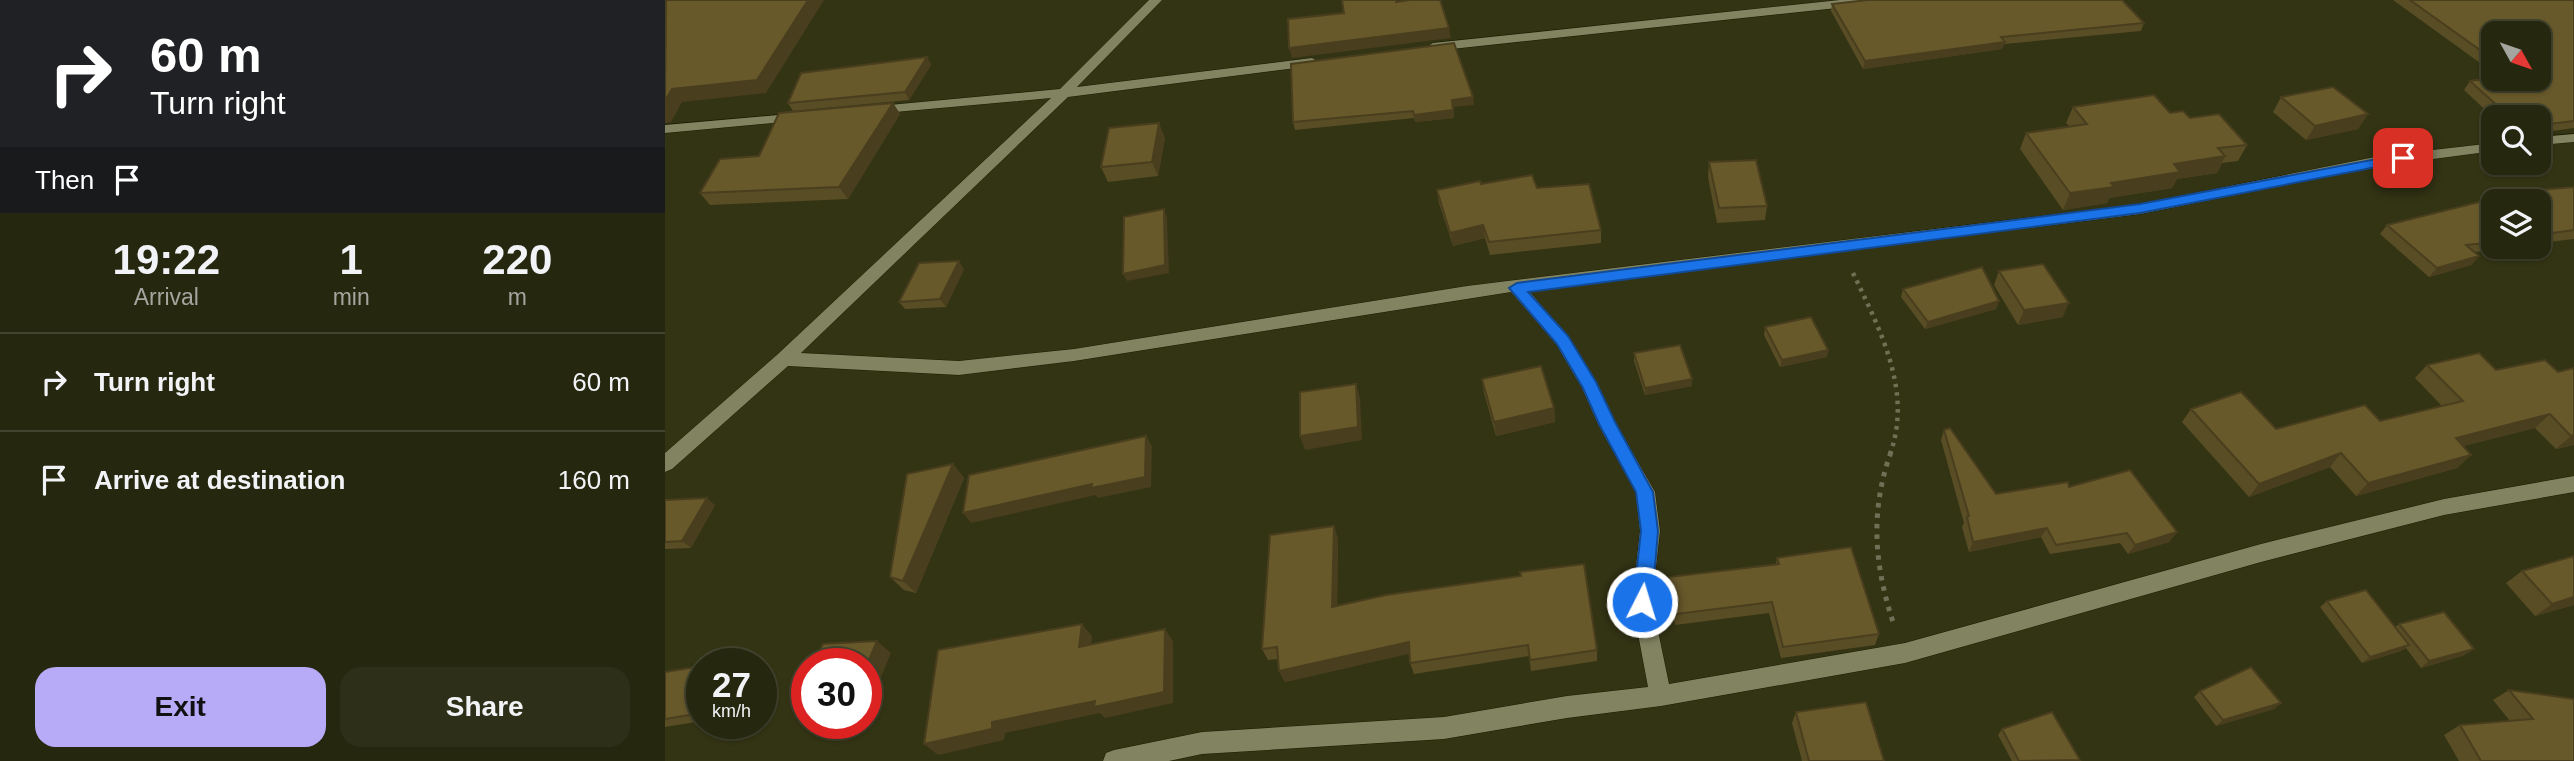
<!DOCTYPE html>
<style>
:root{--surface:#26270f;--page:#2e2f18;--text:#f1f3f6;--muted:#a4a59e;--line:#42442f;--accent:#b7abf8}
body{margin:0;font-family:Helvetica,sans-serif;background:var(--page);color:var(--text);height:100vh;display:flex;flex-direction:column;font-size:26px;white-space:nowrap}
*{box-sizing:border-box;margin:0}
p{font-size:23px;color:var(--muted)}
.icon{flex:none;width:38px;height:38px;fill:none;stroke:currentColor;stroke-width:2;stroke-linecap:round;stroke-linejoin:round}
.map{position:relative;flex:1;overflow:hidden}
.panel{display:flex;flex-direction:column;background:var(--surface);width:665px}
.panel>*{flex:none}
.guide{background:#202124;color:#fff;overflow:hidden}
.needle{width:46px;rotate:130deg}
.buttons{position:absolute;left:1816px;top:21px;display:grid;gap:14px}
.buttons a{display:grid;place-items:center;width:70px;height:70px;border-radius:14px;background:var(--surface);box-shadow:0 2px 5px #0004,0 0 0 2px var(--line);font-size:35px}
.speed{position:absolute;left:21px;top:648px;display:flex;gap:14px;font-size:35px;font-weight:700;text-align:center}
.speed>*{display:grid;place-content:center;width:91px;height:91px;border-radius:50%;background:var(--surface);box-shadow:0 2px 5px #0004,0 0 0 2px var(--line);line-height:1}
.speed small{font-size:18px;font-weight:400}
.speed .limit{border:10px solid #d22;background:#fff;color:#111}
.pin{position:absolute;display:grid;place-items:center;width:60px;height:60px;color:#fff;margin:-30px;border-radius:14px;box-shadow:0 4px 10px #0006}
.me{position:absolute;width:77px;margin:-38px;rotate:5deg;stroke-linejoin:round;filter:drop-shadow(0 0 5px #0008)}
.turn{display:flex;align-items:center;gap:24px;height:147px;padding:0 35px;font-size:32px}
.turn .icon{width:91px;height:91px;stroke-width:2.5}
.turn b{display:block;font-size:49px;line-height:60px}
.then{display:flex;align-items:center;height:66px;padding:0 35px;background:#0003;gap:14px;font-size:26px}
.eta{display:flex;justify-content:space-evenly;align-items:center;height:119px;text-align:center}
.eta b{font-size:42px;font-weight:600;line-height:49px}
.cta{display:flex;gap:14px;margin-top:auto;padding:14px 35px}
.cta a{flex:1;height:80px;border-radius:21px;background:var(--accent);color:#111;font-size:28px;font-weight:600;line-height:80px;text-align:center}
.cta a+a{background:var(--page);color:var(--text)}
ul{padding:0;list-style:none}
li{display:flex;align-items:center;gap:21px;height:98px;padding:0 35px;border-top:2px solid var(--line)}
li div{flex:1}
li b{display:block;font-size:26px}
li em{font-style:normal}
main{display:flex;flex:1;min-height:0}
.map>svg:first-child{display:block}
</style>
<main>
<section class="panel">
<div class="guide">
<div class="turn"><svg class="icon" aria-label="right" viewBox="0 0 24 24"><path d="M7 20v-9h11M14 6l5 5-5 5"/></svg><div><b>60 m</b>Turn right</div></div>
<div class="then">Then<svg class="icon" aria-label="arrive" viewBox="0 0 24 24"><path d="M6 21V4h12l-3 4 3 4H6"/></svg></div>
</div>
<div class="eta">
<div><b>19:22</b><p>Arrival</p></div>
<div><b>1</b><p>min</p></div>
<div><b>220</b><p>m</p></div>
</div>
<ul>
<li><svg class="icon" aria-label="right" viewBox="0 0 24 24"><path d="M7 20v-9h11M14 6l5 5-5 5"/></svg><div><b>Turn right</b></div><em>60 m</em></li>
<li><svg class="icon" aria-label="arrive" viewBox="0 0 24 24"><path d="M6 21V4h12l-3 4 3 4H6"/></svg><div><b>Arrive at destination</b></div><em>160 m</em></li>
</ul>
<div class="cta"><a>Exit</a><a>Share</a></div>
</section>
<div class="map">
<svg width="1909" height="761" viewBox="0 0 1909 761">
<rect width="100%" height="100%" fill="#333414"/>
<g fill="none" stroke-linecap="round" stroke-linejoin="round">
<defs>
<path id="minor" d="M 484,0 L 497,0 L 412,87 L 647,58 L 654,62 L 647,66 L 403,97 L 136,353 L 294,361 L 409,349 L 802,286 L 1475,204 L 1715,156 L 1829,143 L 1829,151 L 1715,166 L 1475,214 L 863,290 L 903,336 L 931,381 L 950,422 L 990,492 L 995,531 L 987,602 L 1004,684 L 1240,643 L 1596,544 L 1779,499 L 1909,476 L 1909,492 L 1779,515 L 1596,562 L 1240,663 L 996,706 L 902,718 L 779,739 L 537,754 L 504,761 L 438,761 L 441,753 L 449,750 L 537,732 L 779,717 L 902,696 L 983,687 L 967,602 L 975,531 L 971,493 L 933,424 L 917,388 L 891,344 L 846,292 L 409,361 L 294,375 L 123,366 L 7,469 L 0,472 L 0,453 L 113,354 L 386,98 L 208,114 L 203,113 L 203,107 L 395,89 Z
M 1175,0 L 1216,0 L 1210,4 L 768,51 L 762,47 L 768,43 Z
M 135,113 L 142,117 L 140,120 L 0,133 L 0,125 Z
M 1909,134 L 1909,142 L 1874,145 L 1874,137 Z"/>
</defs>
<!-- minor casing -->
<use href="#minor" stroke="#1b1c00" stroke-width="1"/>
<!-- path-far1 -->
<path stroke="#6f7055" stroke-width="4.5" stroke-dasharray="3.5 5" stroke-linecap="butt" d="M 1188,273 C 1215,330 1248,391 1225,454"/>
<!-- path -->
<path stroke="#6f7055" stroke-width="5" stroke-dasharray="4.5 6" stroke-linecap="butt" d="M 1226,452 C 1205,510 1209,564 1228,622"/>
<!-- minor -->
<use href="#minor" fill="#818361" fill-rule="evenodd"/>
</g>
<!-- wall -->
<path fill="#594d25" d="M 1728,0 L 1909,0 L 1909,128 L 1874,133 L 1874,117 L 1829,118 L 1799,90 L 1805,81 L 1874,79 L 1829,33 L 1829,73 Z
M 1167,4 L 1479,23 L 1476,31 L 1339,44 L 1337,49 L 1198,69 L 1166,11 Z
M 262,57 L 266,65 L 244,100 L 128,111 L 123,103 Z
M 1616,97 L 1703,114 L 1693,129 L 1641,140 L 1608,112 Z
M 228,103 L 235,114 L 183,199 L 45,205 L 35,193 Z
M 809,105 L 788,107 L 789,118 L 750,122 L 749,118 L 630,130 L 628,122 Z
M 1408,107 L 1505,113 L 1525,118 L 1582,145 L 1573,161 L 1557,163 L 1552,173 L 1512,179 L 1507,188 L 1444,198 L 1442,203 L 1398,210 L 1355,149 L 1361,133 L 1405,127 L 1401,123 Z
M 500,138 L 493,176 L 443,182 L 436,167 Z
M 1044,162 L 1102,206 L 1100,220 L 1052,223 L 1043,177 Z
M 816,184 L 872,188 L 936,230 L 936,243 L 825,255 L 820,238 L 788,246 L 774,203 L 772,190 Z
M 1909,187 L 1909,239 L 1874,243 L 1874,201 L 1829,201 L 1829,247 L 1851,247 L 1810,252 L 1814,256 L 1806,265 L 1764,277 L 1715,234 L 1722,225 L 1854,192 Z
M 299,269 L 281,307 L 240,309 L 234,302 Z
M 1334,271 L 1398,317 L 1353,325 L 1329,285 Z
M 1238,289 L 1334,301 L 1331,309 L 1260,329 L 1236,297 Z
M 1100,327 L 1163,350 L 1162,357 L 1115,367 L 1099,335 Z
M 969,353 L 1027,379 L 1027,386 L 980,395 L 969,361 Z
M 1762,365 L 1831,370 L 1893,372 L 1909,368 L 1909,445 L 1891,449 L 1870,428 L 1798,446 L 1806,455 L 1792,468 L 1691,496 L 1665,467 L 1584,497 L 1517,422 L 1526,409 L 1611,429 L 1715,421 L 1777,406 L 1750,378 Z
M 817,379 L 889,408 L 890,422 L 831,436 L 819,393 Z
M 1279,430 L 1331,494 L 1404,487 L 1512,532 L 1504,542 L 1463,554 L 1455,543 L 1385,554 L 1376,537 L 1304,552 L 1297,527 L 1299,523 L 1276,440 Z
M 288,464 L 299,478 L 251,593 L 239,590 L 225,577 Z
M 0,500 L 50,505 L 26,548 L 0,549 Z
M 673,538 L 672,606 L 932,650 L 932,661 L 866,671 L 864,656 L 749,674 L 745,663 L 745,653 L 620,682 L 614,671 L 613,659 L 603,660 L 597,649 Z
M 1909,556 L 1909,605 L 1870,616 L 1841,583 L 1857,571 Z
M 1112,558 L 1214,634 L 1210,645 L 1116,658 L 1104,613 L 1010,625 L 1004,588 L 1004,577 L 1111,564 Z
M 1662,601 L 1730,627 L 1734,624 L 1800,655 L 1756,668 L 1741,648 L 1736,651 L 1697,663 L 1655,607 Z
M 37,666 L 37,721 L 0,727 L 0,672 Z
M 142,678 L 142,710 L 130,702 Z
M 1844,690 L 1909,761 L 1794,761 L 1779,735 L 1795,725 L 1845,721 L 1828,700 Z
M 1535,691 L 1616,703 L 1609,709 L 1551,726 L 1529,697 Z
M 1131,712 L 1219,761 L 1137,761 L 1127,723 Z
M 1337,729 L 1415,761 L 1347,761 L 1333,735 Z"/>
<!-- shaded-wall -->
<path fill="#493e1e" d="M 143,0 L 159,0 L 101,93 L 17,102 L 6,122 L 0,123 L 0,101 L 7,89 Z
M 784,28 L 786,38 L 627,58 L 624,48 Z
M 1340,42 L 1337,49 L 1198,69 L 1200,61 Z
M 262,57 L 266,65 L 244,100 L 240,92 Z
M 808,97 L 809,105 L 788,107 L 787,100 Z
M 228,103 L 235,114 L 183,199 L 174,187 Z
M 788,110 L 789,118 L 750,122 L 749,115 Z
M 1703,114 L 1693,129 L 1641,140 L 1650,126 Z
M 494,123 L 500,138 L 493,176 L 487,162 Z
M 1560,156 L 1552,173 L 1512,179 L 1507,188 L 1444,198 L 1442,203 L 1398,210 L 1405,193 L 1509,164 Z
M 499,209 L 502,217 L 504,273 L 462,281 L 458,274 Z
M 818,225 L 820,238 L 788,246 L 785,233 Z
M 1814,256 L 1806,265 L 1764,277 L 1772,268 Z
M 294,261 L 299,269 L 281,307 L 275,299 Z
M 1334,301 L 1331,309 L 1260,329 L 1263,322 Z
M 1404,303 L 1398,317 L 1353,325 L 1359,310 Z
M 1163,350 L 1162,357 L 1115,367 L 1117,360 Z
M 1027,379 L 1027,386 L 980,395 L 980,388 Z
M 691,384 L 695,398 L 697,440 L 640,450 L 635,436 Z
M 889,408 L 890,422 L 831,436 L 829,422 Z
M 1885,414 L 1870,428 L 1777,451 L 1791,438 Z
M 1909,435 L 1909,445 L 1891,449 L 1906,436 Z
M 481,436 L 487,446 L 486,487 L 433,498 L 431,495 L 306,523 L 298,513 Z
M 1676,453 L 1665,467 L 1584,497 L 1594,484 Z
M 1806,455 L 1792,468 L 1691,496 L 1703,483 Z
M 288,464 L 299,478 L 251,593 L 238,581 Z
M 42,498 L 50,505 L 26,548 L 17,541 Z
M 669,526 L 673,538 L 672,619 L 667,607 Z
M 1382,528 L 1376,537 L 1304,552 L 1308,542 Z
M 1512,532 L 1504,542 L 1463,554 L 1470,545 Z
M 1909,597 L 1909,605 L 1870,616 L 1887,604 Z
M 417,624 L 427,636 L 425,659 L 414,647 Z
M 500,629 L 508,641 L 508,703 L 440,718 L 435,713 L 340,733 L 339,740 L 273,755 L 259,744 L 327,722 Z
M 212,641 L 226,653 L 202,711 L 201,710 L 201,667 Z
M 744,642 L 748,653 L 620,682 L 614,671 Z
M 1744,645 L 1736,651 L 1697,663 L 1705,657 Z
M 1809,649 L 1800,655 L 1756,668 L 1764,661 Z
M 1616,703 L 1609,709 L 1551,726 L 1558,720 Z"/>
<!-- building -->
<path fill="#68592b" stroke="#493e1e" stroke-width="2" d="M 1,0 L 143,0 L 92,80 L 7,89 L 0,101 Z
M 677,0 L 731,0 L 731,2 L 744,0 L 775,0 L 784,28 L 624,48 L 623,19 L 679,13 Z
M 1203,0 L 1457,0 L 1479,23 L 1336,37 L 1340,42 L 1200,61 L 1167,4 Z
M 1745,0 L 1909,0 L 1909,121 L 1874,125 L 1874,117 L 1845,117 L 1805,81 L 1829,78 L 1829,79 L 1874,79 L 1874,33 L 1829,33 L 1829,60 Z
M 789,43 L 808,97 L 787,100 L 788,110 L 749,115 L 748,111 L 628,122 L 626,64 Z
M 262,57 L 240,92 L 123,103 L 136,73 Z
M 1668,87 L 1703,114 L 1650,126 L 1616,97 Z
M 1489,95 L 1505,113 L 1518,111 L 1525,118 L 1554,114 L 1582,145 L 1553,148 L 1560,156 L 1509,164 L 1515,172 L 1446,183 L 1449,187 L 1405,193 L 1361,133 L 1422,124 L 1408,107 Z
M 228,103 L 174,187 L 35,193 L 55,159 L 94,156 L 114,113 Z
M 494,123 L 487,162 L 436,167 L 444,128 Z
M 1091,160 L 1102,206 L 1054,208 L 1044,162 Z
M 867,175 L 872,188 L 924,184 L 936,230 L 824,242 L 818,225 L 785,233 L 772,190 L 815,181 L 816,184 Z
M 1909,187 L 1909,230 L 1874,235 L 1874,201 L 1829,201 L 1829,242 L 1801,245 L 1814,256 L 1772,268 L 1722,225 L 1854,192 Z
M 499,209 L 500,265 L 458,274 L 459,217 Z
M 294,261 L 275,299 L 234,302 L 254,263 Z
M 1378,264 L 1404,303 L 1359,310 L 1334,271 Z
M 1317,267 L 1334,301 L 1263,322 L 1238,289 Z
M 1146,317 L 1163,350 L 1117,360 L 1100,327 Z
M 1015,345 L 1027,379 L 980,388 L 969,353 Z
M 1814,353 L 1831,370 L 1880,360 L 1893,372 L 1909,368 L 1909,435 L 1906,436 L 1885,414 L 1791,438 L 1806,455 L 1703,483 L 1676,453 L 1594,484 L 1526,409 L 1576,392 L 1611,429 L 1700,405 L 1715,421 L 1798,401 L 1762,365 Z
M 876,366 L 889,408 L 829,422 L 817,379 Z
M 691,384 L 693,427 L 635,436 L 635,392 Z
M 1285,428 L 1331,494 L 1403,482 L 1404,487 L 1465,470 L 1512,532 L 1470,545 L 1462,533 L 1391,545 L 1382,528 L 1308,542 L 1302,517 L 1304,516 L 1279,430 Z
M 481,436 L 480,477 L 426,488 L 427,484 L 298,513 L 304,475 Z
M 288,464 L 238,581 L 225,577 L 242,474 Z
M 42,498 L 17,541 L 0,542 L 0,500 Z
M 669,526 L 667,607 L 721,595 L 856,576 L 855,572 L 919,564 L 932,650 L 865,660 L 863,645 L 745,663 L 744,642 L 614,671 L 612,647 L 597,649 L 605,535 Z
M 1186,547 L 1214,634 L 1118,647 L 1107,602 L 1011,614 L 1004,577 L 1114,564 L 1112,558 Z
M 1909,556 L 1909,597 L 1887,604 L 1857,571 Z
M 1701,590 L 1744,645 L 1705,657 L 1662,601 Z
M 1779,612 L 1809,649 L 1764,661 L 1734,624 Z
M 417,624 L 414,647 L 500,629 L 499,692 L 429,707 L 430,701 L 327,722 L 327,729 L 259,744 L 273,650 Z
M 212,641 L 201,667 L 201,663 L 149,663 L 158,644 Z
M 37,666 L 37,713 L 0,719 L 0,672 Z
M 1586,667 L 1616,703 L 1558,720 L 1535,691 Z
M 142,678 L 142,702 L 130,702 Z
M 1844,690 L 1909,699 L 1909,761 L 1816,761 L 1795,725 L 1868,719 Z
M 1201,702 L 1219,761 L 1144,761 L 1131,712 Z
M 1387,712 L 1415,760 L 1354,761 L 1337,729 Z"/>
<!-- route -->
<path fill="#1a73e8" stroke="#114b97" stroke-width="2" d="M 1738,154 L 1744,158 L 1742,161 L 1475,213 L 863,292 L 903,336 L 931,382 L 950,422 L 988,492 L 993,531 L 987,602 L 984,608 L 977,611 L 971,608 L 968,602 L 976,531 L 971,492 L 934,424 L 918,388 L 892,344 L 844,288 L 852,283 L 1475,204 Z"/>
</svg>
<div class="buttons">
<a><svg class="needle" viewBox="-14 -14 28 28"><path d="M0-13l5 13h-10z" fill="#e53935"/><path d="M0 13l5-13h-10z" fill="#a4a59e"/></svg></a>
<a><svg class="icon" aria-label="search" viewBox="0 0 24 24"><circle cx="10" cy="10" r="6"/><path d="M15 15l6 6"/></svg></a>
<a><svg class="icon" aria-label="layers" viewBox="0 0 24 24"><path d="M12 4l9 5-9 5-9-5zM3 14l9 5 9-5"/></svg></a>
</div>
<div class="speed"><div>27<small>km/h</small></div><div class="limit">30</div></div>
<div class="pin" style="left:1738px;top:158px;background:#d93025"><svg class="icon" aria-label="arrive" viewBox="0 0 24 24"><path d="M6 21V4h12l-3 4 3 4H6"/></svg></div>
<svg class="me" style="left:977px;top:602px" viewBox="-20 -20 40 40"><circle r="17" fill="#1a73e8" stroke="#fff" stroke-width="3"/><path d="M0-11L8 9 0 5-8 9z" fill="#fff"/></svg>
</div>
</main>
